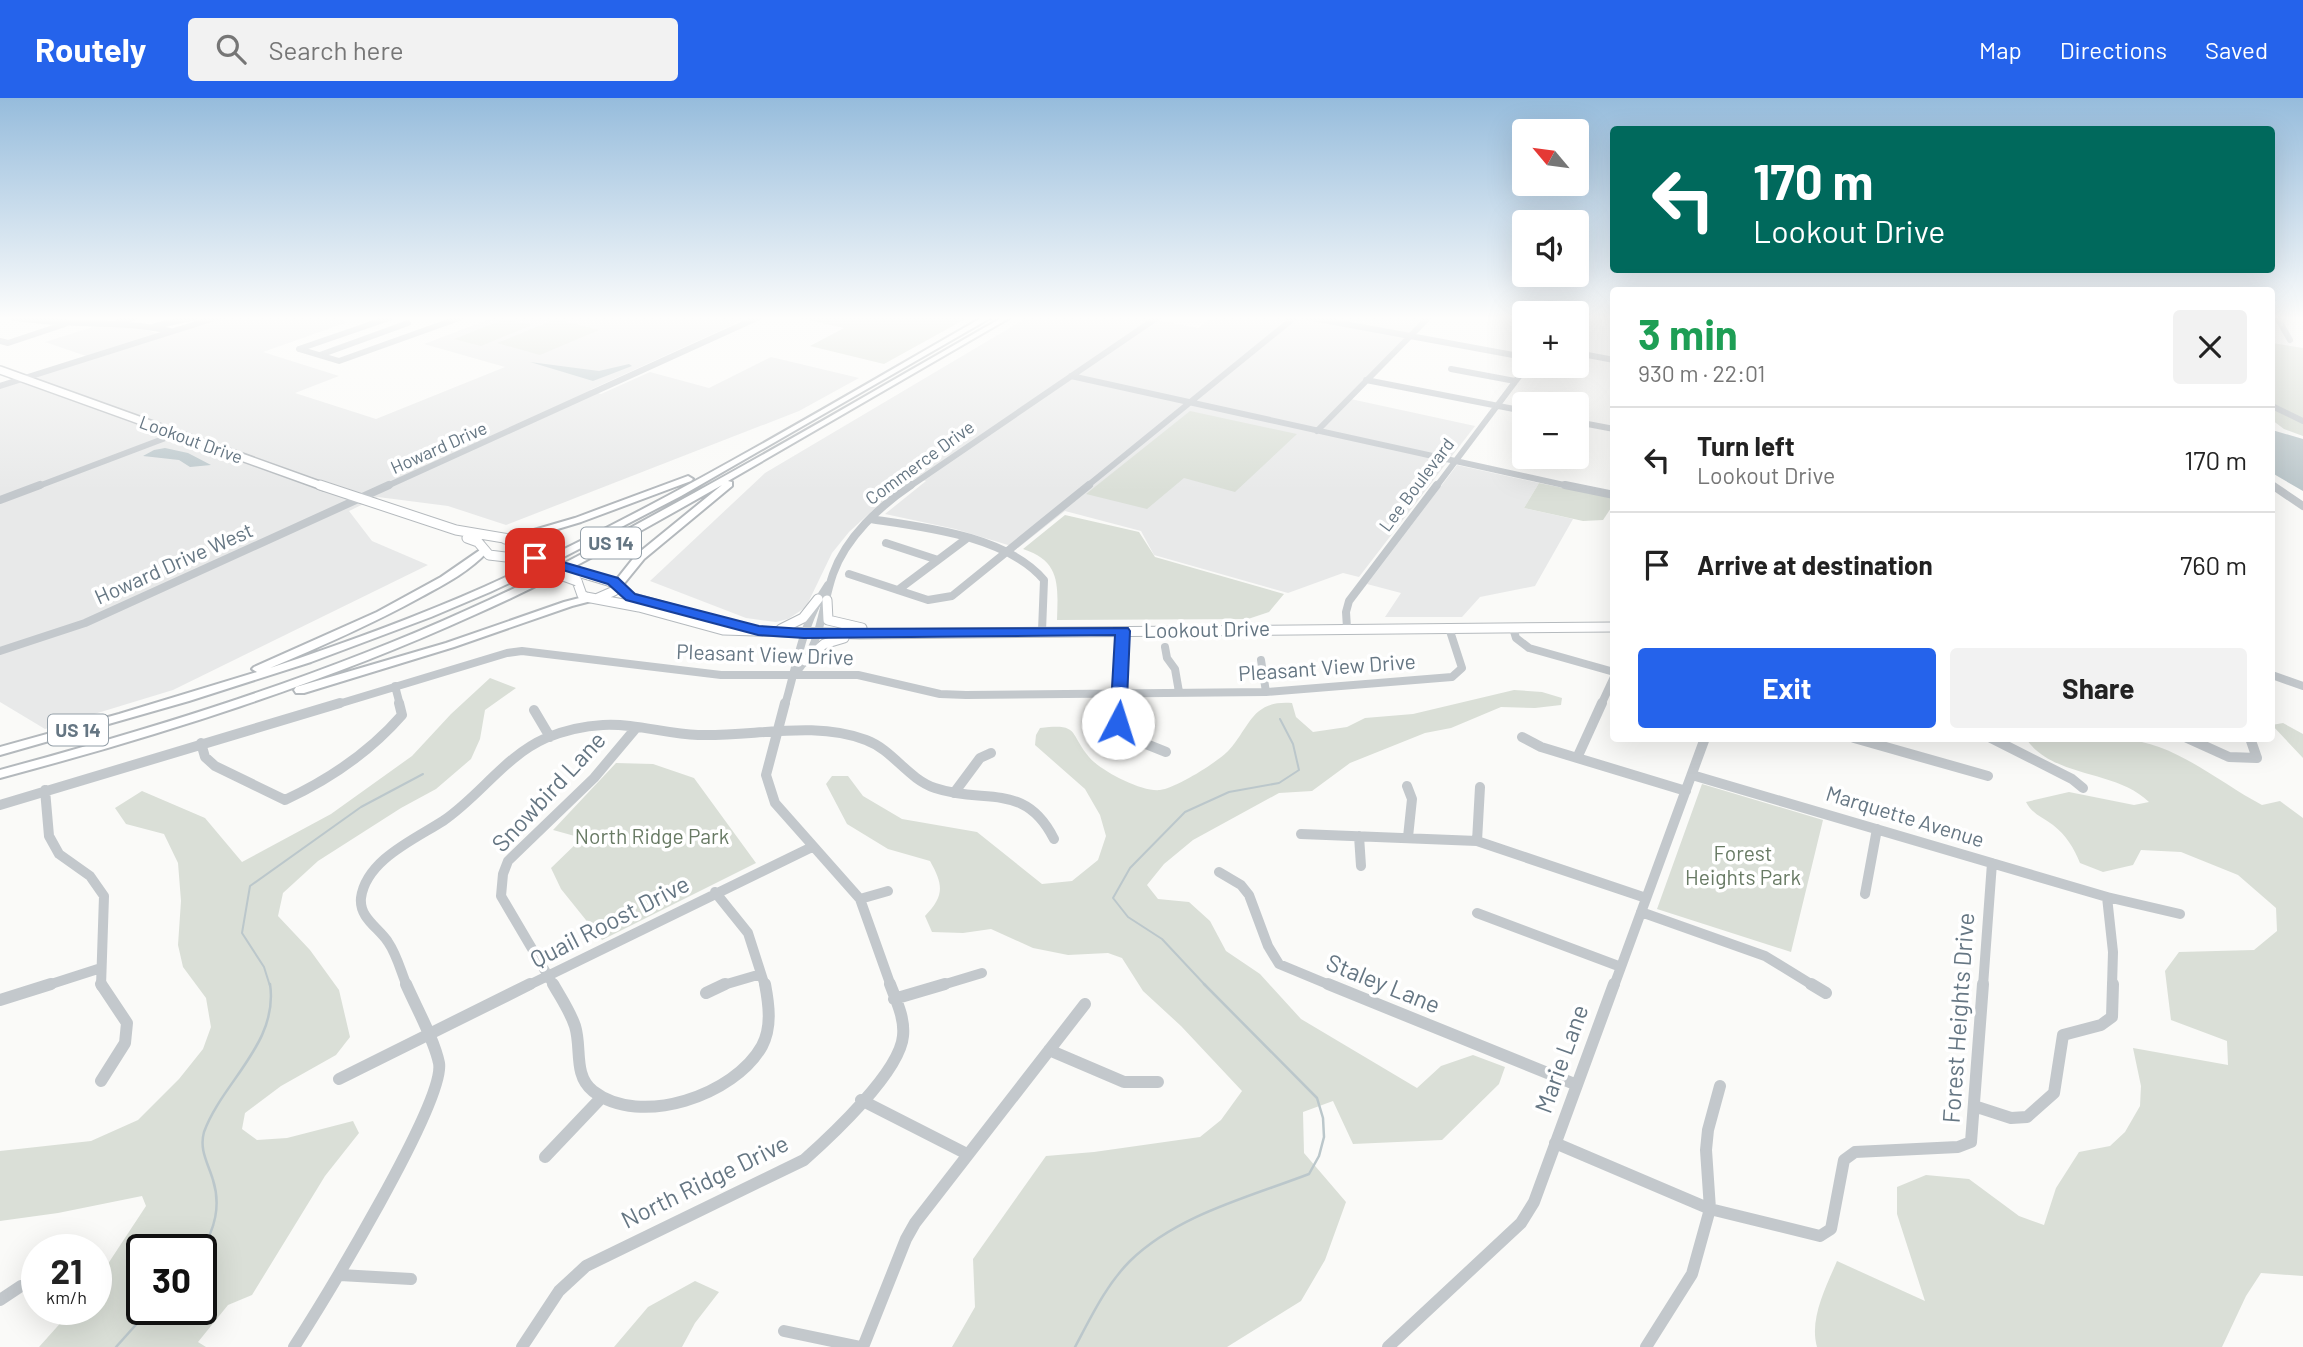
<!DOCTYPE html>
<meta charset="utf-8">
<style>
:root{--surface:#fff;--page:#f2f2f2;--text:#222;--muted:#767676;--line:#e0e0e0;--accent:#2563eb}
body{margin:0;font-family:Barlow,sans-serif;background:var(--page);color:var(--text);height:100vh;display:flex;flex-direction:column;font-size:26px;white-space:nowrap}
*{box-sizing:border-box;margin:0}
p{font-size:23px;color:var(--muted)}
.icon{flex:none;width:38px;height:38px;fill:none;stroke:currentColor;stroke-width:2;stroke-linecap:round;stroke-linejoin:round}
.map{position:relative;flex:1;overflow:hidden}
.drawer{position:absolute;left:1610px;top:189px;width:665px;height:455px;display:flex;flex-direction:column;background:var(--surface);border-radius:7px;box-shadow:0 7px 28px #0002}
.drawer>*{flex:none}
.banner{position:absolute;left:1610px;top:28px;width:665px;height:147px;border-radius:7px;box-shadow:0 7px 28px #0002;background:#00695c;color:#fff;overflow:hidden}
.needle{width:46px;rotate:299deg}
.controls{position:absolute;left:1512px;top:21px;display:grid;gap:14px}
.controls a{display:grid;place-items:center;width:77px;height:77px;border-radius:7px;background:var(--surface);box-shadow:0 7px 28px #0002;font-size:35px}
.speed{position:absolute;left:21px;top:1136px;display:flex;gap:14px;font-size:35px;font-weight:700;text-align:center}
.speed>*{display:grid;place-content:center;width:91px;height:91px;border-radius:50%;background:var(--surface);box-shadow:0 7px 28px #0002;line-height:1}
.speed small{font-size:18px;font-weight:400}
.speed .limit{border:4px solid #111;border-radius:10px;background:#fff;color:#111}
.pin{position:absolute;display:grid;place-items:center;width:60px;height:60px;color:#fff;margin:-30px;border-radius:14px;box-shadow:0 4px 10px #0006}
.me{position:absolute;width:77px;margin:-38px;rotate:5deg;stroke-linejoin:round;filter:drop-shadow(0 0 5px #0008)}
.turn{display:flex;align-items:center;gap:24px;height:147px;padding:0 28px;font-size:32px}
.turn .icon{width:91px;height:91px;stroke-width:2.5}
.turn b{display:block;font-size:49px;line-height:60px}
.round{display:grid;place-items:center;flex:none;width:74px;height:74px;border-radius:7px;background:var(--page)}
.summary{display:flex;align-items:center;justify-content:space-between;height:119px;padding:0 28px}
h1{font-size:42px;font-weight:700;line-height:52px;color:#1e9e55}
.action{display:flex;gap:14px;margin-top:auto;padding:14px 28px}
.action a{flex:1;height:80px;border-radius:7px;background:var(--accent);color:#fff;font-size:28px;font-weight:700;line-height:80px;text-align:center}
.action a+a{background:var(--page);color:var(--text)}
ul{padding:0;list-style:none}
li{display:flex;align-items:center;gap:21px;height:105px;padding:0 28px;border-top:2px solid var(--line)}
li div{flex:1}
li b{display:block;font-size:26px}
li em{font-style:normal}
header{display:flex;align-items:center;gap:42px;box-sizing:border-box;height:98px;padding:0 35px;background:var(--accent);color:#fff}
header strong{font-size:33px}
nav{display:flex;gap:38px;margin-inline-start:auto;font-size:24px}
.search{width:490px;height:63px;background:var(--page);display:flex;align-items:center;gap:18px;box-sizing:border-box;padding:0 24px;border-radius:7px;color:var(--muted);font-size:26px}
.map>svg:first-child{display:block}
</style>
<header>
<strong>Routely</strong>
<div class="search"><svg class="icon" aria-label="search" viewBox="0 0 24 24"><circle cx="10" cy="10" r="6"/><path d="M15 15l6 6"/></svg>Search here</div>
<nav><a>Map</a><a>Directions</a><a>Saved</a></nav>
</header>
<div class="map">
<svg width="2303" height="1249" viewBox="0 0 2303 1249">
<rect width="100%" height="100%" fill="#fafaf8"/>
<!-- built -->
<path fill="#e8e9e9" d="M 221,219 L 329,219 L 348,224 L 263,254 L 339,278 L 295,295 L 376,321 L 505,269 L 424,246 L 495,219 L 750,219 L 590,292 L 601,296 L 650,274 L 709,290 L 771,259 L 859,280 L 799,313 L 506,427 L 448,408 L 378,399 L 349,413 L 372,443 L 428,467 L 173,592 L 45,631 L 0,604 L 0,290 Z
M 1028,219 L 1161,219 L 1157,222 L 1198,230 L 1213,219 L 1431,219 L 1346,300 L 1475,328 L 1359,479 L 1343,475 L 1288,495 L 1154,457 L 1141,433 L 1065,413 L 1018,450 L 955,431 L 885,416 L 926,383 L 916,380 L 885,401 L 849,434 L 832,455 L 806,509 L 788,521 L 776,524 L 746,520 L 650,483 L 765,375 Z
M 96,228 L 136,229 L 159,236 L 89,259 L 45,244 Z
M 1457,367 L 1539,385 L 1524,410 L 1573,421 L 1535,488 L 1480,499 L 1462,519 L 1385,519 L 1401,495 L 1367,486 Z"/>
<!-- green -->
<path fill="#dadfd7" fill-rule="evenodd" d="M 795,219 L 969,219 L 884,266 L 810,248 L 844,230 Z
M 505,221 L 532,227 L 481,248 L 454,241 Z
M 556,221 L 599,232 L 540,257 L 497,245 Z
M 2272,245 L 2303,250 L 2303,338 L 2284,331 L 2272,322 Z
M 1190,313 L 1297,336 L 1235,394 L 1184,380 L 1147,411 L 1086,396 Z
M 1539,385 L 1613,400 L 1613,407 L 1603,422 L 1583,423 L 1524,410 Z
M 1065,417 L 1139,434 L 1155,459 L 1284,496 L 1269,514 L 1248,521 L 1057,522 C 1058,488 1061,463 1023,451 Z
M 490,580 L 516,590 L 485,612 L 480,641 L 471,661 L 436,691 L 401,710 L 318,763 L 283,795 L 278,818 L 310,852 L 339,892 L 350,939 L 336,957 L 281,988 L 245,1015 L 242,1031 L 257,1042 L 287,1040 L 353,1023 L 359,1035 L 325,1078 L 252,1197 L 228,1207 L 198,1244 L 206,1249 L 39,1249 L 73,1211 L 96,1211 L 96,1184 L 146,1108 L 142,1098 L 58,1115 L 0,1123 L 0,1053 L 91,1043 L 138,1022 L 179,981 L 203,951 L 211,929 L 206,900 L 183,869 L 178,847 L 181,803 L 178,765 L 164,736 L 126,726 L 115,710 L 142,693 L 205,720 L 242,764 L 331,716 L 412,658 L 451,616 ZM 142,1152 L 201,1152 L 201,1211 L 142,1211 Z
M 1514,592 L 1542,594 L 1562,600 L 1561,607 L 1535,610 L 1501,609 L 1451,630 L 1425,635 L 1350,665 L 1312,693 L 1279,695 L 1193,742 L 1164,766 L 1147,787 L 1158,801 L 1189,804 L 1210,823 L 1226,853 L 1260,876 L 1301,921 L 1417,990 L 1441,968 L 1473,957 L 1505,969 L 1499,986 L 1442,1042 L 1353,1046 L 1333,1003 L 1303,1014 L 1304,1055 L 1346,1104 L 1325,1162 L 1301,1203 L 1227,1249 L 952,1249 L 975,1209 L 973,1161 L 1046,1058 L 1094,1054 L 1200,1039 L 1221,1022 L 1242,993 L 1181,928 L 1143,893 L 1122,860 L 1108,855 L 1068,857 L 1033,850 L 991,831 L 963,835 L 932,834 L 925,818 C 944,798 944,788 930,763 L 888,751 L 847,726 L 826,686 L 832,678 L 848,678 L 863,698 L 902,721 L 977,734 L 1042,786 L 1072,783 L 1098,762 L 1106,738 L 1100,717 L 1085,691 L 1035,647 L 1036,637 L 1040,630 C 1080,625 1069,635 1089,659 C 1101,673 1141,694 1160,692 C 1176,690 1218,664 1229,652 C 1251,627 1252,602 1292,605 L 1296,619 L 1313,634 L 1347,629 L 1365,620 L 1413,616 Z
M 2283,625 L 2303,636 L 2303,660 L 2272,627 Z
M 2026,641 C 2069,640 2117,634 2159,649 C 2195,662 2228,689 2262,707 L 2280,703 L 2303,720 L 2303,1178 L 2261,1175 L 2246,1198 L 2222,1249 L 1817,1249 C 1809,1221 1826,1189 1837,1163 L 1925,1203 L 1897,1116 L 1897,1089 L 1926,1077 L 1969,1081 L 2019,1118 L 2044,1127 L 2056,1090 L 2079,1054 L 2110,1048 L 2125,1034 L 2140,1008 L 2141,988 L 2133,950 L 2228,967 L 2227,943 L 2171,922 L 2165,873 L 2179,854 L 2254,852 L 2277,833 L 2276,810 L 2238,777 L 2181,754 L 2141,752 L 2133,767 L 2103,774 L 2080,765 C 2074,750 2066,737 2053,727 C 2042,719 2032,716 2026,704 L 2069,694 L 2134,707 L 2149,704 C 2115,671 2055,681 2026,641 Z
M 616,665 L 653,666 L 694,680 L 756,765 L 602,842 L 561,791 L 551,770 L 582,740 L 553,732 Z
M 1702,686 L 1823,722 L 1791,854 L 1657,811 Z
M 695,1183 L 719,1194 L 695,1225 L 682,1249 L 614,1249 L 648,1209 Z"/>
<!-- water -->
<path fill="#bbc7cb" d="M 530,264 L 599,273 L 629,266 L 632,268 L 593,283 Z
M 2272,332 L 2303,341 L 2303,393 L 2272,375 Z
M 165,350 L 188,355 L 211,367 L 190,369 L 179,362 L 143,358 L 154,352 Z"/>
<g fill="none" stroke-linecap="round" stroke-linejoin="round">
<!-- stream-far1 -->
<path stroke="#bbc7cb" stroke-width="2" d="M 270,888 L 264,869 L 242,835 L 250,788 L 361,709 L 423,676
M 1206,888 L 1162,841 L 1128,819 L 1113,800 L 1130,770 L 1185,714 L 1229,694 L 1279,685 L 1299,672 L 1293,646 L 1280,621"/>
<!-- stream -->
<path stroke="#bbc7cb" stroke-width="2.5" d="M 201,1152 C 215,1132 221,1107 213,1082 C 208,1065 199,1052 204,1034 C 222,984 279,945 270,886
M 116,1249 L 150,1211
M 1075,1249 C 1091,1219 1106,1187 1130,1163 C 1177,1117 1249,1099 1309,1076 L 1319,1058 L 1324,1039 L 1323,1020 L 1317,1000 L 1204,886"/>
<defs>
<path id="major-far1" d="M 0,272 L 325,389"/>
<path id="major" d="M 320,387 L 456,432 L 510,441
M 467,440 L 478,444 L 489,457 L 514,460
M 505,441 L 519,443 L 526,455
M 588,477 L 618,486 L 614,493 L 598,500
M 577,483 L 582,497 L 586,499 L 639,509 L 723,532 L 860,536 L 1614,529
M 618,489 L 630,499 L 724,525
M 827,502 L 828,522 L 862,530
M 781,531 L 803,520 L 818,501
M 805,563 L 824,546 L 844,540"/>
<path id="highway" d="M 983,219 L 992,219 L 681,398 L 554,464 L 490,494 L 431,519 L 311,564 L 189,603 L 0,657 L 0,649 L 119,616 L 257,574 L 252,571 L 254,569 L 377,514 L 441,479 L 483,450 L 488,453 C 470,473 445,486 421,499 C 372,526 322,548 270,570 C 342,546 414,520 484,489 C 657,411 819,313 983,219 Z
M 1003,219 L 1011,219 L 728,383 L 732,384 L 732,388 L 644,461 L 622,488 L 614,488 L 613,486 L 636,457 L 722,387 C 641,433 560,479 474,517 C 322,586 161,637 0,680 L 0,672 C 159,629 317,580 467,512 C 545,478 619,436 694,395 C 798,338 900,278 1003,219 Z
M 688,378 L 693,381 L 691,383 L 581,424 L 514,444 L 509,441 L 510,439 L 575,420 Z
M 591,497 L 596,500 L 595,502 L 572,508 L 454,549 L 304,595 L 296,595 L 294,592 L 296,589 L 446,545 L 564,504 Z"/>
</defs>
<!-- major-far1 casing -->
<use href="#major-far1" stroke="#b5babe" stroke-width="10"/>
<!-- major casing -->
<use href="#major" stroke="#b5babe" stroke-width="11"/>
<!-- highway casing -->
<use href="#highway" stroke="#b4b9bd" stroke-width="4"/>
<!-- minor-far3 -->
<path stroke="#c3c8cc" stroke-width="6" d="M 12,219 C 64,229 118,221 170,233
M 1307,219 L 1524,259
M 2277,219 L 2290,242
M 118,224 L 135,219
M 155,228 L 196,219
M 0,243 L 8,245 L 65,226
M 299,251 L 339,263 L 462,219
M 299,251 L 389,220
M 1577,255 L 1614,262
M 320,257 L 408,225
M 1451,271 L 1515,283
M 1071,278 L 1573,389
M 1366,282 L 1524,313
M 0,288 L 218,219
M 2272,308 L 2303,323
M 1577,324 L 1614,331
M 1317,333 L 1429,219
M 2272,387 L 2274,389
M 36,389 L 176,336
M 385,389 L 759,219
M 909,389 L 1158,219
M 1086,389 L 1295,219
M 1436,389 L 1527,268"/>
<!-- minor-far2 -->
<path stroke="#c3c8cc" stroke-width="8" d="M 1565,387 L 1614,397
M 2272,387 L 2303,408
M 0,402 L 40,387
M 870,421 C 924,429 1007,438 1044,482 L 1042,533
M 886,445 L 938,462
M 849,476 L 928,502 L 952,498 L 1089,387
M 898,492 L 966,441
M 1347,530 L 1346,514 L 1349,503 L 1437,387
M 1513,530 L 1516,540 L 1529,550 L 1614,574
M 1165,549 L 1167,560 L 1175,571 L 1179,594
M 0,553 L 85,525 L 389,387
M 1261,562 L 1266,594
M 794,576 C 822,549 821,510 833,476 C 846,439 880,408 911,387
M 2272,577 L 2303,588
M 395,588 L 400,607
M 335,607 L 507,555 L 522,553 L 721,577 L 858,577 L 940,596 L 966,597 L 1266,594 L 1452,579 L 1462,570 L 1449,530
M 785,607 C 797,566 803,523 828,487
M 1119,607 L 1123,533
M 1601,607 L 1614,579"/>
<!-- minor-far1 -->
<path stroke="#c3c8cc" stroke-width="10" d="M 785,605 L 766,677 L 775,705 L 860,801 L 891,888
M 1119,605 L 1118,625 L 1136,642 L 1166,654
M 534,612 L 550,639
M 1522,639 L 1541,649 L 1686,693
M 1854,640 L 1988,678
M 1991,640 L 2072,681 L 2083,690
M 2187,640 L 2229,659 L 2257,660 L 2250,640
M 201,645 L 205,659 L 215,668 L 285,702 C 330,681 369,655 402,617 L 399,605
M 1577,660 L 1602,605
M 1692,677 L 2107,799 L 2180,816
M 1407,688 L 1412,701 L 1408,739
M 45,692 L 49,738 L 59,756 L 90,778 L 104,798 L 101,888
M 954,695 L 980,660 L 991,655
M 0,707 L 340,605
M 1301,736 L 1477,743 L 1646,800
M 1359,738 L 1361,768
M 1477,743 L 1480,689
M 1219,774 L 1241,787 L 1249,797 L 1268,848 L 1279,866 L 1332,888
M 715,794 L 748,835 L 765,888
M 1865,796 L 1877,731
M 2107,799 L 2113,854 L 2112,888
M 860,801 L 888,793
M 1641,814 L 1765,858 L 1814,888
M 1477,815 L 1621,869
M 45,888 L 101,870
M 407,888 C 401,874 397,857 388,844 C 379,830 359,820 361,800 C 366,762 415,741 443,723 C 480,698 505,658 546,640 C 563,633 584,628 603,627 C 635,625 666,636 698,637 C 752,639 814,622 866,642 C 893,652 908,681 935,690 C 985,707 1025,683 1054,741
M 527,888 L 812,749
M 554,888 L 501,798 L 503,776 L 508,763 L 594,680 L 636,630
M 720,888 L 761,876
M 939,888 L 982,875
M 1614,888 L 1705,640
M 1983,888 L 1992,765"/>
<!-- minor -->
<path stroke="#c3c8cc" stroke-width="12" d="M 553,886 C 561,900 570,913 575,928 C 582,950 573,977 593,993 C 640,1030 735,997 762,948 C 772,929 769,907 765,886
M 1328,886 L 1577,987
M 1811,886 L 1826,895
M 706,895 L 725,886
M 894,901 L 945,886
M 0,902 L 51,886
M 1049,952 L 1124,984 L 1158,984
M 339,981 L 530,886
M 101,983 L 125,945 L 127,925 L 101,886
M 861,1002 L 967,1056
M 1974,1008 L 2011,1020 L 2027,1019 L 2054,995 L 2063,937 L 2101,927 L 2112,919 L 2113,886
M 1555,1045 L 1710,1111 L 1820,1138 L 1831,1131 L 1844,1062 L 1855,1054 L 1958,1049 L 1971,1044 L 1983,886
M 545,1059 L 602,999
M 340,1177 L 411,1181
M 0,1202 L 21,1188
M 784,1233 L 861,1249
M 294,1249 C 321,1207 446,1003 439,965 C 434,941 416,909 406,886
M 522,1249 L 559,1193 L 586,1168 L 804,1062 C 831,1038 900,974 903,938 C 905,920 896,902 890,886
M 863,1249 L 906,1141 L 915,1125 L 1085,906
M 1388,1249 L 1521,1125 L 1534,1104 L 1614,886
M 1646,1249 L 1692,1176 L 1710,1111 L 1706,1052 L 1708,1032 L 1720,988"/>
<!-- major-far1 -->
<use href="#major-far1" stroke="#fff" stroke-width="7"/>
<!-- major -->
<use href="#major" stroke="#fff" stroke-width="9"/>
<!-- highway -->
<use href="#highway" fill="#fff" fill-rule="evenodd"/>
<defs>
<path id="major-bridge" d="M 514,460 L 577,483
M 563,470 L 588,477"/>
</defs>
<!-- major-bridge casing -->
<use href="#major-bridge" stroke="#b5babe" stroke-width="11" stroke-linecap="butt"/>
<!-- major-bridge -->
<use href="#major-bridge" stroke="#fff" stroke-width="9"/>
</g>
<!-- sky -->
<linearGradient id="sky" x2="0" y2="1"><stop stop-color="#96bcdc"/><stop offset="0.56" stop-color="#fdfdfc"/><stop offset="1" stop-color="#fdfdfc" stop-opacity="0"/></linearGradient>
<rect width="2303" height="393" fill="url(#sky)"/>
<!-- route -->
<path fill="#2563eb" stroke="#184099" stroke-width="2" d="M 535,456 L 618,480 L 635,496 L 759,528 L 804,531 L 1128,530 L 1130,533 L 1126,625 L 1118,630 L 1110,625 L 1115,537 L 804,540 L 758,537 L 626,502 L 608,486 L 530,462 L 529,460 Z"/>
<g text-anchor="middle" stroke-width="7" stroke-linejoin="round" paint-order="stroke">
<!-- far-street labels -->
<g font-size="18" fill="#657683" stroke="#fff">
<text transform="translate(191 342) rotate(20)" y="6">Lookout Drive</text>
<text transform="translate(439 350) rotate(-24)" y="6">Howard Drive</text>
<text transform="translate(920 365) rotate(-36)" y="6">Commerce Drive</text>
<text transform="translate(1417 387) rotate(-53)" y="6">Lee Boulevard</text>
</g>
<!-- shield labels -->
<g fill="#fff" stroke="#939fa8" stroke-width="2">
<rect x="581" y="429.5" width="60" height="31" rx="5"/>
<rect x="48" y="616.5" width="60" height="31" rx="5"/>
</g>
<g font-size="19" font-weight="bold" fill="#657683">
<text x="611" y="452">US 14</text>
<text x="78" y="639">US 14</text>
</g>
<!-- street labels -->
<g font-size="21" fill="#657683" stroke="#fff">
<text transform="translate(174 466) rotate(-24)" y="7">Howard Drive West</text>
<text transform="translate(1207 532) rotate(-1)" y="7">Lookout Drive</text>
<text transform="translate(765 557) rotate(2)" y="7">Pleasant View Drive</text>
<text transform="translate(1327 570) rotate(-4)" y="7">Pleasant View Drive</text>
<text transform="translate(1905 719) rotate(17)" y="7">Marquette Avenue</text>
</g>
<!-- park labels -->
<g font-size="21" fill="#687a64" stroke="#fff">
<text x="652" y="746">North Ridge Park</text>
<text x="1743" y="763">Forest<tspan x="1743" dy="24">Heights Park</tspan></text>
</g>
<!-- near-street labels -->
<g font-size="24" fill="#657683" stroke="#fff">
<text transform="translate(549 694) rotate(-47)" y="8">Snowbird Lane</text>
<text transform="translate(610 824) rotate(-27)" y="8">Quail Roost Drive</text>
<text transform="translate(1383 886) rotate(22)" y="8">Staley Lane</text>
<text transform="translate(1959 920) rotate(-86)" y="8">Forest Heights Drive</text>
<text transform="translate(1562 961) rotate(-70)" y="8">Marie Lane</text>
<text transform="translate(705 1084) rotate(-26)" y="8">North Ridge Drive</text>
</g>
</g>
</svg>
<div class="controls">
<a><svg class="needle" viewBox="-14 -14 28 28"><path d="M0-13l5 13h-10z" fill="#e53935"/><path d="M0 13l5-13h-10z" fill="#767676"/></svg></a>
<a><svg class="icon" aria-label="sound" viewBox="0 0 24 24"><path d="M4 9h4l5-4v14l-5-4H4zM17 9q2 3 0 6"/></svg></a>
<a>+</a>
<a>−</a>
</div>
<div class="speed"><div>21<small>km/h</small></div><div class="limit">30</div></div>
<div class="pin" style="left:535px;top:460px;background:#d93025"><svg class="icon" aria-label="arrive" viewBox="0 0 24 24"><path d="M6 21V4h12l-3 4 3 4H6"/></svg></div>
<svg class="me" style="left:1118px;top:625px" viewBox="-20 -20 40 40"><circle r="19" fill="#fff"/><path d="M0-13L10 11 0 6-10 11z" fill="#2563eb"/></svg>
<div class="banner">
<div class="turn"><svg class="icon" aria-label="left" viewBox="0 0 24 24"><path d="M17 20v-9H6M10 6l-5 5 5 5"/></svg><div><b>170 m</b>Lookout Drive</div></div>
</div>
<section class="drawer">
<div class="summary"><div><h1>3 min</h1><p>930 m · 22:01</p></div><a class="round"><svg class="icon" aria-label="close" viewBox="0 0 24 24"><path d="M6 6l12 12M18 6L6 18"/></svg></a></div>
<ul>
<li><svg class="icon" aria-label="left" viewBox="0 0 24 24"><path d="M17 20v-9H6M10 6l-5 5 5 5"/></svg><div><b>Turn left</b><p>Lookout Drive</p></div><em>170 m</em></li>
<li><svg class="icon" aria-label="arrive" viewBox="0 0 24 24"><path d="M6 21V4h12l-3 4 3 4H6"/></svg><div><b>Arrive at destination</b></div><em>760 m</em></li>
</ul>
<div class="action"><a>Exit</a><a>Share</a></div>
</section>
</div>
